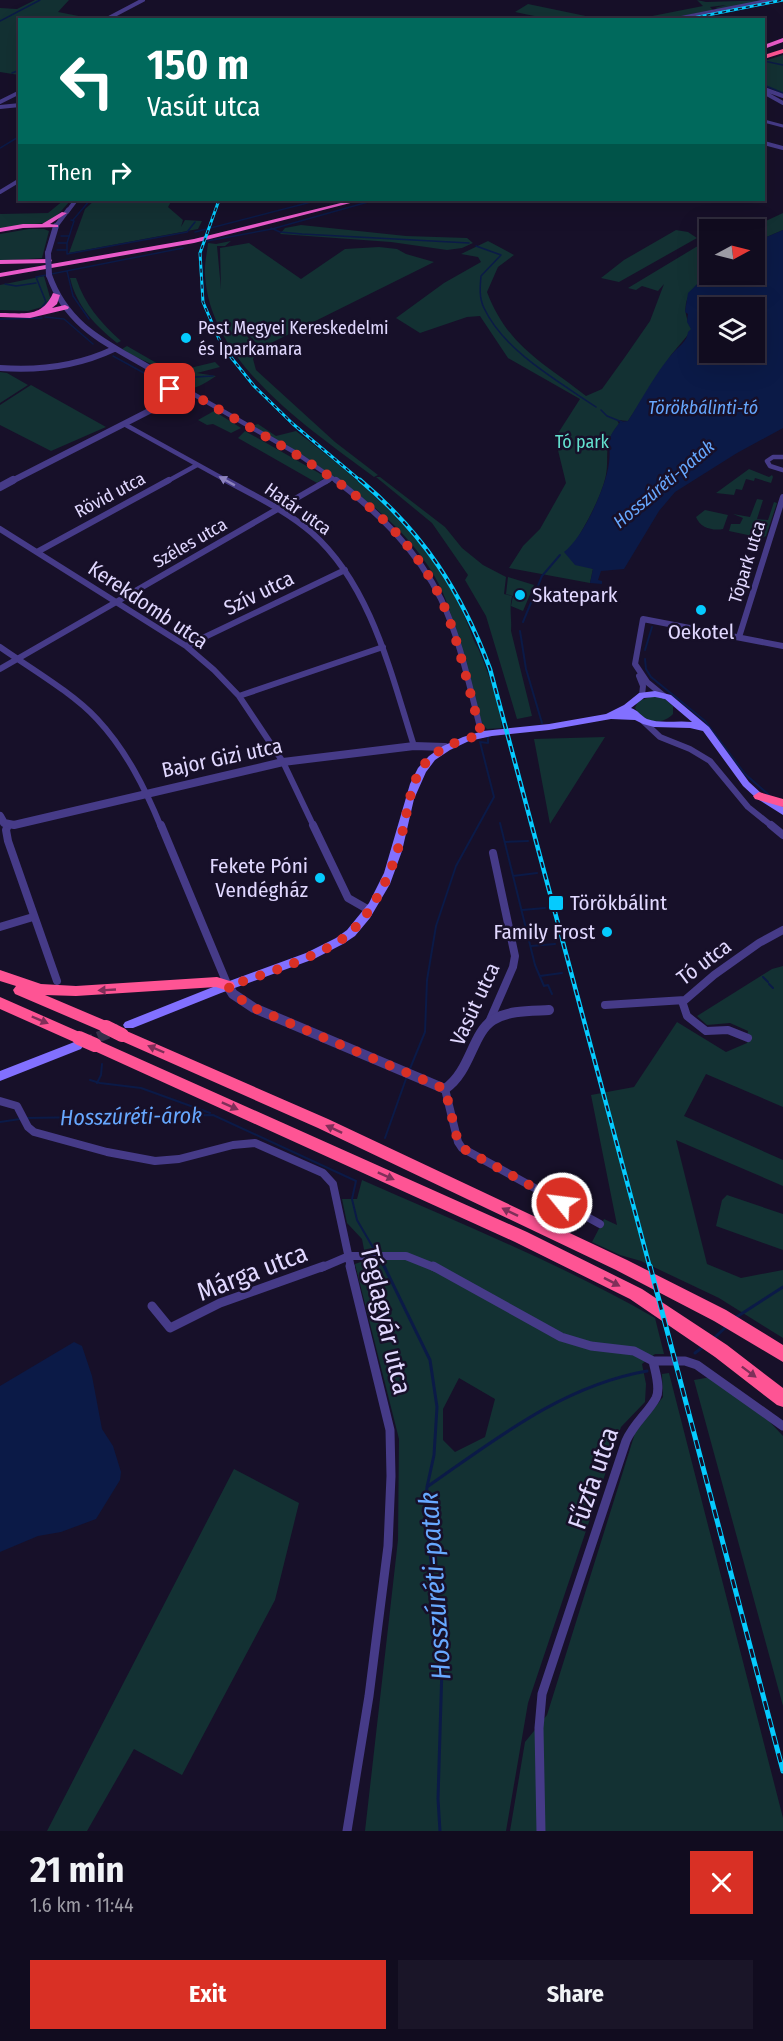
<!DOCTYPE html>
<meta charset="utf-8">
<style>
:root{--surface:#110c1f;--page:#1a1528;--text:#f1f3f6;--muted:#9c9ba4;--line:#302c3d;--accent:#d93025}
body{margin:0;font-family:"Fira Sans Condensed",sans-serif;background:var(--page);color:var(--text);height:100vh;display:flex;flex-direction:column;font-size:22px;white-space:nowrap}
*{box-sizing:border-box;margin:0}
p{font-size:20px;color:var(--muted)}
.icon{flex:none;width:33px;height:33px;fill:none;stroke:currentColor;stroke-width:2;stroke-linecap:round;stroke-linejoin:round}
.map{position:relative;height:1831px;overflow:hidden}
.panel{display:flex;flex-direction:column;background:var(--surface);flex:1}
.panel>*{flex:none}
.guide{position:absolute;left:18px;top:18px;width:747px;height:183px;border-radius:0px;box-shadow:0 6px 24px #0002,0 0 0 2px var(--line);background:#00695c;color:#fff;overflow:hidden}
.needle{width:39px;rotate:83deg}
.fabs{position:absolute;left:699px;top:219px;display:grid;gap:12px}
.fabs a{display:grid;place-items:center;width:66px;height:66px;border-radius:0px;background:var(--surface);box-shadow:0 6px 24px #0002,0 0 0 2px var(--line);font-size:30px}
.pin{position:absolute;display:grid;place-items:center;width:51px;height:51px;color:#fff;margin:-26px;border-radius:12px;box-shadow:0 3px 9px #0006}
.me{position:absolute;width:66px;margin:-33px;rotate:299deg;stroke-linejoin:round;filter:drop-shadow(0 0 4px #0008)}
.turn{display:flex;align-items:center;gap:21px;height:126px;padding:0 30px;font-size:27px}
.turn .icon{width:78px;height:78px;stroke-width:2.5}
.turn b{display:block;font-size:42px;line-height:51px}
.then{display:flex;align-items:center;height:57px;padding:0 30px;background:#0003;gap:12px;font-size:22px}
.round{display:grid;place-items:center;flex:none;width:63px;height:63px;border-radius:0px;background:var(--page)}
.head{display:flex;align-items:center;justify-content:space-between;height:102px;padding:0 30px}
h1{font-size:36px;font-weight:700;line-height:45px}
.primary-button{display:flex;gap:12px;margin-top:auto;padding:12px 30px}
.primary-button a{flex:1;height:69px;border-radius:0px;background:var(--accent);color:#fff;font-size:24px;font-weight:700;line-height:69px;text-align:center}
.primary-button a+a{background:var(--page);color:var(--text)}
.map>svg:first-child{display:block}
</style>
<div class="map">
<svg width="783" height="1831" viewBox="0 0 783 1831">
<rect width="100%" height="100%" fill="#171029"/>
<!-- green -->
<path fill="#133133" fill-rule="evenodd" d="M 35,0 L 69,0 L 58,12 L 94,19 L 20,20 L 19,75 L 0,72 L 0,8 L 17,9 Z
M 697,0 L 706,2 L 769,0 L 719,10 L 715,8 L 726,5 L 710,7 L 713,10 L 665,19 L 632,20 L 703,6 Z
M 528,4 L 600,19 L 549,19 L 515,12 Z
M 783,55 L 783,94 L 764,85 L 764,61 Z
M 64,200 L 71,200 L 54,219 L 44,223 L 0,228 L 0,214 L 48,213 Z
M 95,200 L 172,200 L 168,207 L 183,220 L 181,227 L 185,220 L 202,221 L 198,229 L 69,253 L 85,209 Z
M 783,213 L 783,230 L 755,242 L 754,230 L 746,230 Z
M 301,225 L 406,236 L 467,238 L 473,243 L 462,248 L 447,250 L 391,242 L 280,234 L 285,228 Z
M 29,229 L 44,229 L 49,231 L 42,258 L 0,261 L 0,234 Z
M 676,230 L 688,232 L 697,238 L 619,282 L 601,278 L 624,260 Z
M 231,241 L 225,246 L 217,246 L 221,289 L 220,248 L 249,243 L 301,279 L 345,249 L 379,247 L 397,249 L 406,254 L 434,262 L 261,348 L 234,320 L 258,350 L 253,359 L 256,370 L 335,442 L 378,475 L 374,477 C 310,429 210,364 205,275 C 204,265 207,254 208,243 L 216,244 Z
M 488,241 L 514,255 L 498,267 L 487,292 C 508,347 543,362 586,396 L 602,389 L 625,357 L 650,321 L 664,284 L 658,291 L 642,286 L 636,290 L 628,288 L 706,241 L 709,242 L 709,273 C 690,290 677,303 692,330 L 671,355 L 628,421 L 617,420 L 619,424 C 599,447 613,459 603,486 C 596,507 584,527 573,546 L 589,567 L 593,569 L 590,583 L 509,568 L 523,546 L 540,529 L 566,483 L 555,438 L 580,399 L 508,358 L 480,316 L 467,317 L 420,333 L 396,318 L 444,283 L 481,262 L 478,257 L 461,254 Z
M 44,276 L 51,301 L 49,305 L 28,311 L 0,310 L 0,285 Z
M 70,278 L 76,278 C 85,305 100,322 121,341 L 117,343 C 95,325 77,307 70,278 Z
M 127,346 L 179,376 L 195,374 L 190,368 L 215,362 L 220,367 L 197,373 L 216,376 C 175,404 181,380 151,364 C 141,359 131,355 122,349 Z
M 0,372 L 7,373 L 28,385 L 0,403 Z
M 31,385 L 106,427 L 51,451 L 0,425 L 0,405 Z
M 214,411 L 241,428 L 231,433 L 213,424 L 207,425 L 198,420 Z
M 258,424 L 276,436 L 296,431 C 370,488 444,550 474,641 C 476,645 479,649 480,653 C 490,677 499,703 502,728 L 487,729 L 483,725 C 469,690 462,651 451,615 C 426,526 326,470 252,426 Z
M 245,431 L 326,477 L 317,483 L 238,438 Z
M 749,469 L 769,477 L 772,475 L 773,477 L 771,483 L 755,478 L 754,481 L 746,479 L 742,490 L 736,489 L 734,495 L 716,493 Z
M 376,477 L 380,477 L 445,527 L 462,548 L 483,565 L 506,577 L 504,594 L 512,596 C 509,612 512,617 511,631 L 532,716 L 517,719 L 486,616 L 465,580 L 468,575 L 432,523 Z
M 757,499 L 763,500 L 757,519 L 768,520 L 774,502 L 777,503 L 766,536 L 762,538 L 729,531 L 731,524 L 740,524 L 743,518 L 733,514 L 750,517 Z
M 705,510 L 728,515 L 723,529 C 713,531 700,528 696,517 Z
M 508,577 L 534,585 L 523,611 L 511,606 L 513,596 L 506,594 Z
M 653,696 L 665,699 L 673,706 L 673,714 C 662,726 642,723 635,708 L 638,701 Z
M 605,737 L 550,824 L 534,739 Z
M 783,966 L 783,1107 L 706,1074 L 684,1116 L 783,1160 L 783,1186 L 676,1140 L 707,1264 L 741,1278 L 783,1270 L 783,1338 L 719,1298 L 641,1261 L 620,1255 L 592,1242 L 604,1219 L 617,1225 L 591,1095 L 634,1087 L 677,1022 L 726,1052 L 747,1043 L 748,1031 L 730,1023 L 707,1025 L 697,1016 L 772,969 Z
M 362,1180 C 461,1224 562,1264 655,1318 L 664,1354 L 655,1354 L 642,1364 L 646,1384 L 645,1402 L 621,1427 L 528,1703 L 506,1831 L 365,1831 L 398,1540 L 399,1439 L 355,1264 L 366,1260 L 362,1239 L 347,1223 L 342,1199 L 357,1199 ZM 459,1378 L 495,1399 L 485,1437 L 455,1452 L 443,1440 L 443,1409 Z
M 727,1195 L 783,1214 L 783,1250 L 716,1226 L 722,1200 Z
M 669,1373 L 783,1818 L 783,1831 L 510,1831 L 525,1742 L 547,1715 L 635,1433 L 663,1397 L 662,1374 Z
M 711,1377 L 756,1407 L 783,1436 L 783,1706 L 694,1380 Z
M 234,1469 L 299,1503 L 275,1600 L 182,1775 L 134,1749 L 87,1831 L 47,1831 Z"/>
<!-- water -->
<path fill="#0b1a47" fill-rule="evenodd" d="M 783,230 L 783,428 L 737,453 L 675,492 L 659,511 L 624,569 L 601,571 L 598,580 L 602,581 L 602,584 L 590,583 L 593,569 L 575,565 L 564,552 C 583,538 606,487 609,463 C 612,438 602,446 620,422 L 628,421 C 642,399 655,374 672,354 C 678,347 687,342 688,332 L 691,329 L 687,322 L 688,314 L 685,312 L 688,293 L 709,273 L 754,274 L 755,242 ZM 710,308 L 754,308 L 754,352 L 710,352 Z
M 74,1342 L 82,1346 L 92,1376 L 102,1429 L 113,1446 L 121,1472 L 120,1480 L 96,1519 L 61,1532 L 38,1536 L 0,1552 L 0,1386 Z"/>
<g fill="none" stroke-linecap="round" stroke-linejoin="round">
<!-- stream-far2 -->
<path stroke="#0b1a47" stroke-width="1.5" d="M 0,21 L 40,0
M 764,61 L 783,65
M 12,73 L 20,70
M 764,85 L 783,93
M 0,148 L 20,136
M 71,220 L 74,221 L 67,243 L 67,254 L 187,232 L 195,222
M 73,220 L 90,200
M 271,228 L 280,232 L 302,234 L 469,243
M 195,232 L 319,200
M 61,236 L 69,236
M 207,241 L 272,229 L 375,200
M 58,243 L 67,243
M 476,246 L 501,255 L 481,276 C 480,287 479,298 484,308 C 504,351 558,381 596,407
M 57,250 L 66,250
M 67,271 L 73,296 L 89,319
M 5,284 L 16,286 L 36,283
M 42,307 L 46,302 L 36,277 L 183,248
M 45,317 L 64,319 L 93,344
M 0,319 L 42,318
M 113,356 L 164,384
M 177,378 L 213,376
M 601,410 L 607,416 L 622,422"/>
<!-- stream-far1 -->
<path stroke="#0b1a47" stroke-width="2" d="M 523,622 L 542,576 L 560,555
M 520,631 L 526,669 L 542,723
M 645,650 L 652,627
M 645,659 L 646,669 L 651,677 L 705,721 L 745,774 L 769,795
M 500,823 L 535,965 L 544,986 L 548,985 L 552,994
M 505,842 L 528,841
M 513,876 L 537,873
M 522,910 L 545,908
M 531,946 L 555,944
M 540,976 L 562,973
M 763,977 L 768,982
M 769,984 L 773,988
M 409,1071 L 425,1032 L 427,980 L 436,926 L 456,866 L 494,797 L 480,742 L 488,743 L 488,736
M 90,1080 L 100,1083 L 141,1088 L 210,1113
M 97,1083 L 101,1075 L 102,1064
M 26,1118 L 213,1115 L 356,1181 L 352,1199 L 357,1220 L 385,1268
M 0,1122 L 20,1119
M 385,1138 L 407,1076"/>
<!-- stream -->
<path stroke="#0b1a47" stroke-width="3" d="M 384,1266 L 430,1360 L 437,1407 L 434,1455 L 427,1487 L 425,1511 L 436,1603 L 436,1634 L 442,1667 L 438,1799 L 440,1831
M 735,1318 L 783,1287
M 713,1339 L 727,1326
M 695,1353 L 704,1346
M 427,1487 C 496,1439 562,1386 647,1371"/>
<!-- secondary-tunnel -->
<path stroke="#352e49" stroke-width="11" stroke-dasharray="11 5" stroke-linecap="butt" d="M 83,1043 L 119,1029"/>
<!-- pedestrian -->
<path stroke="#463b88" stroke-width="3" d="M 764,121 L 783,126"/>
<!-- minor-far4 -->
<path stroke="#463b88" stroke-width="4" d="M 105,20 L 143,0
M 671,20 L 772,0
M 764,89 L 783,96
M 765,93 L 783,103
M 0,102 L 20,92
M 0,107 L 20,105
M 764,143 L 783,148
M 0,192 L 20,180
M 67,212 L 76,200"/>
<!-- minor-far3 -->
<path stroke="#463b88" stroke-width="4.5" d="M 56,226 L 68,210
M 170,389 L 188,391 L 296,453 L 338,482
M 124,424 L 229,482
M 783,457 L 773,457 L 767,461 L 770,466 L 783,470
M 166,482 L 197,465
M 326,482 L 332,478"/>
<!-- minor-far2 -->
<path stroke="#463b88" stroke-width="6" d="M 226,480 C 255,496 287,511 312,533 C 371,585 391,674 414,746
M 336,480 C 379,513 417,550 441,599 C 461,641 470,690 482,735
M 0,529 L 186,646 L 214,670 L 239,696 L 283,762 L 314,827
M 37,552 L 169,480
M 739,637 L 783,497
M 186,646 L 345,570
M 0,647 C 30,668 73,693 97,719 C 126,750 145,788 161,827
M 0,669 L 328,480
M 639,676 L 643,686 L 642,695
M 239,696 L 383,647
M 664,696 L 647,682 L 635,664 L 643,619 L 783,646
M 643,721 L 660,737 L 690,749 L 710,761 L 748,807 L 773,827"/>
<!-- minor-far1 -->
<path stroke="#463b88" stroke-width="8" d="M 8,825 L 6,830 L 8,841 L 57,981
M 161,825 L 228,986
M 313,825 L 348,898 L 369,910
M 771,825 L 783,835
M 0,927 L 33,917
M 682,1001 L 687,1016 L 706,1031 L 728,1030 L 748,1038
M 605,1005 L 685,1000 L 714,975 L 759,943 L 783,930
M 489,1022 L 513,967 L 515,956 L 493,853
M 445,1089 L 458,1142 L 462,1148 L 600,1224
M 0,1101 L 17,1106 L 28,1127 L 34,1132 L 107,1152 L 155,1161 L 179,1159 L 233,1145 L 255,1143 L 323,1173 L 333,1184 L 351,1268
M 321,1268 L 349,1256 L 406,1256 L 436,1268"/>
<!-- minor -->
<path stroke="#463b88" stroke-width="9" d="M 433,1266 L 561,1337 L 591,1346 L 634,1351 L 653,1361 C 655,1371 661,1388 656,1398 C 648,1413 634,1423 626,1441 L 542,1694 L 539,1728 L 541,1831
M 152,1306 L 170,1328 L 220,1303 L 324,1266
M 653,1361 L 685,1361 L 697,1365 L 783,1426
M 347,1831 L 369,1696 L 388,1546 L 391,1476 L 390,1430 L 350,1266"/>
<!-- tertiary-far2 -->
<path stroke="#463b88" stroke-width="6" d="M 48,253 L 56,226
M 0,368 C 40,371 78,366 114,349
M 10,482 L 157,407 L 170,391 L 169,384 L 161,375 C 115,346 69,332 49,275"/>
<!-- tertiary-far1 -->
<path stroke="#463b88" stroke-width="8" d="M 0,487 L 13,480
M 0,816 L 4,823 L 14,825 L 283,762 L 414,746 L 445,747"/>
<!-- tertiary -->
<path stroke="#463b88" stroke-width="10" d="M 228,986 L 233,994 L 254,1008 L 445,1089 C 471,1071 472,1033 493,1020 C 509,1010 531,1011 549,1010"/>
<!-- secondary -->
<path fill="#8270ff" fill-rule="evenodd" d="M 655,691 L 671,695 L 709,727 L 749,782 L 762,794 L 783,807 L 783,815 L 756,798 L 743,786 L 703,731 L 690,728 L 654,727 L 643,724 L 635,720 L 611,719 L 549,730 L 492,736 L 469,741 L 450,750 L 435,760 L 426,772 L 414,799 L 402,851 L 390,884 L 370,918 L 355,936 L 343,944 L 314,959 L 221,993 L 133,1028 L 125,1028 L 123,1025 L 125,1022 L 213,987 L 306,953 L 336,938 L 347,930 L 369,903 L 384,873 L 410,784 L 418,768 L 429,756 L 443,746 L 463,737 L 483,731 L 549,724 L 606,714 L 624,705 L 639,693 ZM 655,697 L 665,699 L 692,722 C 678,720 660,724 647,719 C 641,716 638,710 631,708 L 644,698 Z
M 77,1041 L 81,1043 L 83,1046 L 81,1049 L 0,1081 L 0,1071 Z"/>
<!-- trunk -->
<path fill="#e95ac9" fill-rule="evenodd" d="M 783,38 L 783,42 L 764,49 L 764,45 Z
M 353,200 L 362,200 L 194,243 L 0,277 L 0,273 L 194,239 Z
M 62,212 L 67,213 L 50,224 L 58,225 L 58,227 L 23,228 L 0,232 L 0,228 L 23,224 L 42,224 Z
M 51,259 L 52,261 L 48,263 L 0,264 L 0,260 Z
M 53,293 L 60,295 L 57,304 L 52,308 L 65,305 L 69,307 L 68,309 L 30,318 L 0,317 L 0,313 C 24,313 42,318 53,293 Z"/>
<!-- motorway -->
<path fill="#fe5494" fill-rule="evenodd" d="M 783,49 L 783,53 L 764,59 L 764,55 Z
M 759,792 L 783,799 L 783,807 L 755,799 L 753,796 Z
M 0,970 L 41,984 L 76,986 L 217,977 L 233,982 L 235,986 L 233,990 L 228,991 L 216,987 L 76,996 L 45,995 L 111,1023 L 113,1027 L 111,1031 L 106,1033 L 15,994 L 13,990 L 16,986 L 0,981 Z
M 0,997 L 84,1034 L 86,1038 L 84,1042 L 79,1044 L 74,1042 L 0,1009 Z
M 122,1029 L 328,1119 L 627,1260 L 726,1310 L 783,1345 L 783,1362 L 714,1321 L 616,1270 L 318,1128 L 117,1039 L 115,1035 L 117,1031 Z
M 95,1039 L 527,1232 L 642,1289 L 727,1345 L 783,1388 L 783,1407 L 777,1405 L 715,1357 L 630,1299 L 515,1242 L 90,1049 L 88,1045 L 90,1041 Z"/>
<defs>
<path id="rail-far2" d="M 683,20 L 783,0
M 219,200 L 200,253 L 203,302 L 222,346 L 254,386 L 293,424 L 362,482"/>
<path id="rail-far1" d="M 360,480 C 424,534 461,591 490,669 L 650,1268"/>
<path id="rail" d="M 650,1266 L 783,1771"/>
</defs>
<!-- rail-far2 casing -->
<use href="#rail-far2" stroke="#05cbfe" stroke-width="3"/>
<!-- rail-far1 casing -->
<use href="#rail-far1" stroke="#05cbfe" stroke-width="4.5"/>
<!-- rail casing -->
<use href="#rail" stroke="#05cbfe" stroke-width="5"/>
<!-- rail-far2 -->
<use href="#rail-far2" stroke="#171029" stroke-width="1.5" stroke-dasharray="4" stroke-linecap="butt"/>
<!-- rail-far1 -->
<use href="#rail-far1" stroke="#171029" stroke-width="2" stroke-dasharray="6" stroke-linecap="butt"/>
<!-- rail -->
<use href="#rail" stroke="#171029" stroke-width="3" stroke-dasharray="9" stroke-linecap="butt"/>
<!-- tertiary-bridge -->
<path stroke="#463b88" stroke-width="6" d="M 48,253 L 49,275"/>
<!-- motorway-bridge -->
<path stroke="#fe5494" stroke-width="14" d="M 106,1027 L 122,1035
M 79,1038 L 95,1045"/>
</g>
<!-- one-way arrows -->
<defs><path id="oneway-solid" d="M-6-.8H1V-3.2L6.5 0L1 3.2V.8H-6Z" transform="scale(1.5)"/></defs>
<use fill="#8c82be" href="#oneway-solid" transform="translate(227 481) rotate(-151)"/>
<g fill="#7f2f59">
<use href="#oneway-solid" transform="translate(107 990) rotate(177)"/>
<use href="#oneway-solid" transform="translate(40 1020) rotate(23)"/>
<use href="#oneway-solid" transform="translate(156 1049) rotate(-157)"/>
<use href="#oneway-solid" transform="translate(230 1106) rotate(24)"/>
<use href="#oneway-solid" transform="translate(334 1129) rotate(-155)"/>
<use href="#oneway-solid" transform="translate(386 1176) rotate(24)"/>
<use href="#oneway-solid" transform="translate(510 1212) rotate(-154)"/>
<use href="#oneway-solid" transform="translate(612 1282) rotate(27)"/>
<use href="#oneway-solid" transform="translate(749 1372) rotate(37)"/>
</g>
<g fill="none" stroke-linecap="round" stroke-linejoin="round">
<!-- route -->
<path stroke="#d93025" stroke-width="10" stroke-dasharray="0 18" d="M 170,389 L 188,391 C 280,448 393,495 441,599 C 460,642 468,690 482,735 C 403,752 416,790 397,852 C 388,880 373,910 352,931 C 329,954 260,976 228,986 L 233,994 L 254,1008 L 445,1089 L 458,1142 L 462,1148 L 562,1203"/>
</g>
<!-- markers -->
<g fill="#05cbfe" stroke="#171029" stroke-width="2">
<circle cx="186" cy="338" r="6"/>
<circle cx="520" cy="595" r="6"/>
<circle cx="701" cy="610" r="6"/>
<circle cx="320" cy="878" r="6"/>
<rect x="548" y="895" width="16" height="16" rx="3"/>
<circle cx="607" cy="932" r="6"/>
</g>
<g text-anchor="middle" stroke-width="5" stroke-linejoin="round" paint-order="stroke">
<!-- far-poi labels -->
<g font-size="18" fill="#e1d8ff" stroke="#171029" text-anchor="start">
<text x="198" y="334">Pest Megyei Kereskedelmi<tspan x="198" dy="21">és Iparkamara</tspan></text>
</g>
<!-- far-water labels -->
<g font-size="18" font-style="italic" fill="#67a8ff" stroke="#171029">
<text x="703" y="414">Törökbálinti-tó</text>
<text transform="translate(664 484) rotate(-40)" y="6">Hosszúréti-patak</text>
</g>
<!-- far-park labels -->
<g font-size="18" fill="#63e0ce" stroke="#171029">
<text x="582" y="448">Tó park</text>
</g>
<!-- far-street labels -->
<g font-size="18" fill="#e1d8ff" stroke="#171029">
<text transform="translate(110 495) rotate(-28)" y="6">Rövid utca</text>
<text transform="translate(298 509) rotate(35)" y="6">Határ utca</text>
<text transform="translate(190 543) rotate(-30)" y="6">Széles utca</text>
<text transform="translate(747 562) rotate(-73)" y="6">Tópark utca</text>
</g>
<!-- street labels -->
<g font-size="21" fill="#e1d8ff" stroke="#171029">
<text transform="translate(259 593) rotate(-26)" y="7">Szív utca</text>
<text transform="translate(148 605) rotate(34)" y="7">Kerekdomb utca</text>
<text transform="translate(222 758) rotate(-12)" y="7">Bajor Gizi utca</text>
<text transform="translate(704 962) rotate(-37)" y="7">Tó utca</text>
<text transform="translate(475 1004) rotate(-65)" y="7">Vasút utca</text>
</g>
<!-- poi labels -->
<g font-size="21" fill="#e1d8ff" stroke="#171029" text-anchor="start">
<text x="532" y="602">Skatepark</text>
<text x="701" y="639" text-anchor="middle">Oekotel</text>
<text x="308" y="873" text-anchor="end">Fekete Póni<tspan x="308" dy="24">Vendégház</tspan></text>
<text x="570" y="910">Törökbálint</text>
<text x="595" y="939" text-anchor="end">Family Frost</text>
</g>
<!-- water labels -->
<g font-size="22" font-style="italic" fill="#67a8ff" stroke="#171029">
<text transform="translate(131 1116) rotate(-1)" y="8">Hosszúréti-árok</text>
</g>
<!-- near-street labels -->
<g font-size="26" fill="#e1d8ff" stroke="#171029">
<text transform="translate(252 1272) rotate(-21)" y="9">Márga utca</text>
<text transform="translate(386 1320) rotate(77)" y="9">Téglagyár utca</text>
<text transform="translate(593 1478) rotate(-71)" y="9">Fűzfa utca</text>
</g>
<!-- near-water labels -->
<g font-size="27" font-style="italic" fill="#67a8ff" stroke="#171029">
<text transform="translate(435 1586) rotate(-94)" y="9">Hosszúréti-patak</text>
</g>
</g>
</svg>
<div class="fabs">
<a><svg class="needle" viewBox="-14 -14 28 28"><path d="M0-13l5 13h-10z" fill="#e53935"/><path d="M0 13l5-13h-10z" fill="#9c9ba4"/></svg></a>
<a><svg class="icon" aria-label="layers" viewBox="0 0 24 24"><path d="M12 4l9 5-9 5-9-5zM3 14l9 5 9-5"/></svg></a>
</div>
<div class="pin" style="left:170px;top:389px;background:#d93025"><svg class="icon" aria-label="arrive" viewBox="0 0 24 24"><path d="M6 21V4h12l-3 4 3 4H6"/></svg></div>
<svg class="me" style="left:562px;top:1203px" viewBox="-20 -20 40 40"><circle r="17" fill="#d93025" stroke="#fff" stroke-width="3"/><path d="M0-11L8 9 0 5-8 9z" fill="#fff"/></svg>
<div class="guide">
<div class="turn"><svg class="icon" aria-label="left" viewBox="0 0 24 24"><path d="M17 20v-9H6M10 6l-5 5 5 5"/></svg><div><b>150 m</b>Vasút utca</div></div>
<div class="then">Then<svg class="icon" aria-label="right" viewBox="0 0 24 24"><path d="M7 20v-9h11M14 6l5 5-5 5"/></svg></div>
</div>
</div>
<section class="panel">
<div class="head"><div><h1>21 min</h1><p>1.6 km · 11:44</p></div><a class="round" style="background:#d93025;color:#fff"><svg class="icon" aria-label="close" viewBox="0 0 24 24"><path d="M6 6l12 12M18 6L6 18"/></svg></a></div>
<div class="primary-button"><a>Exit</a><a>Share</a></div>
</section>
